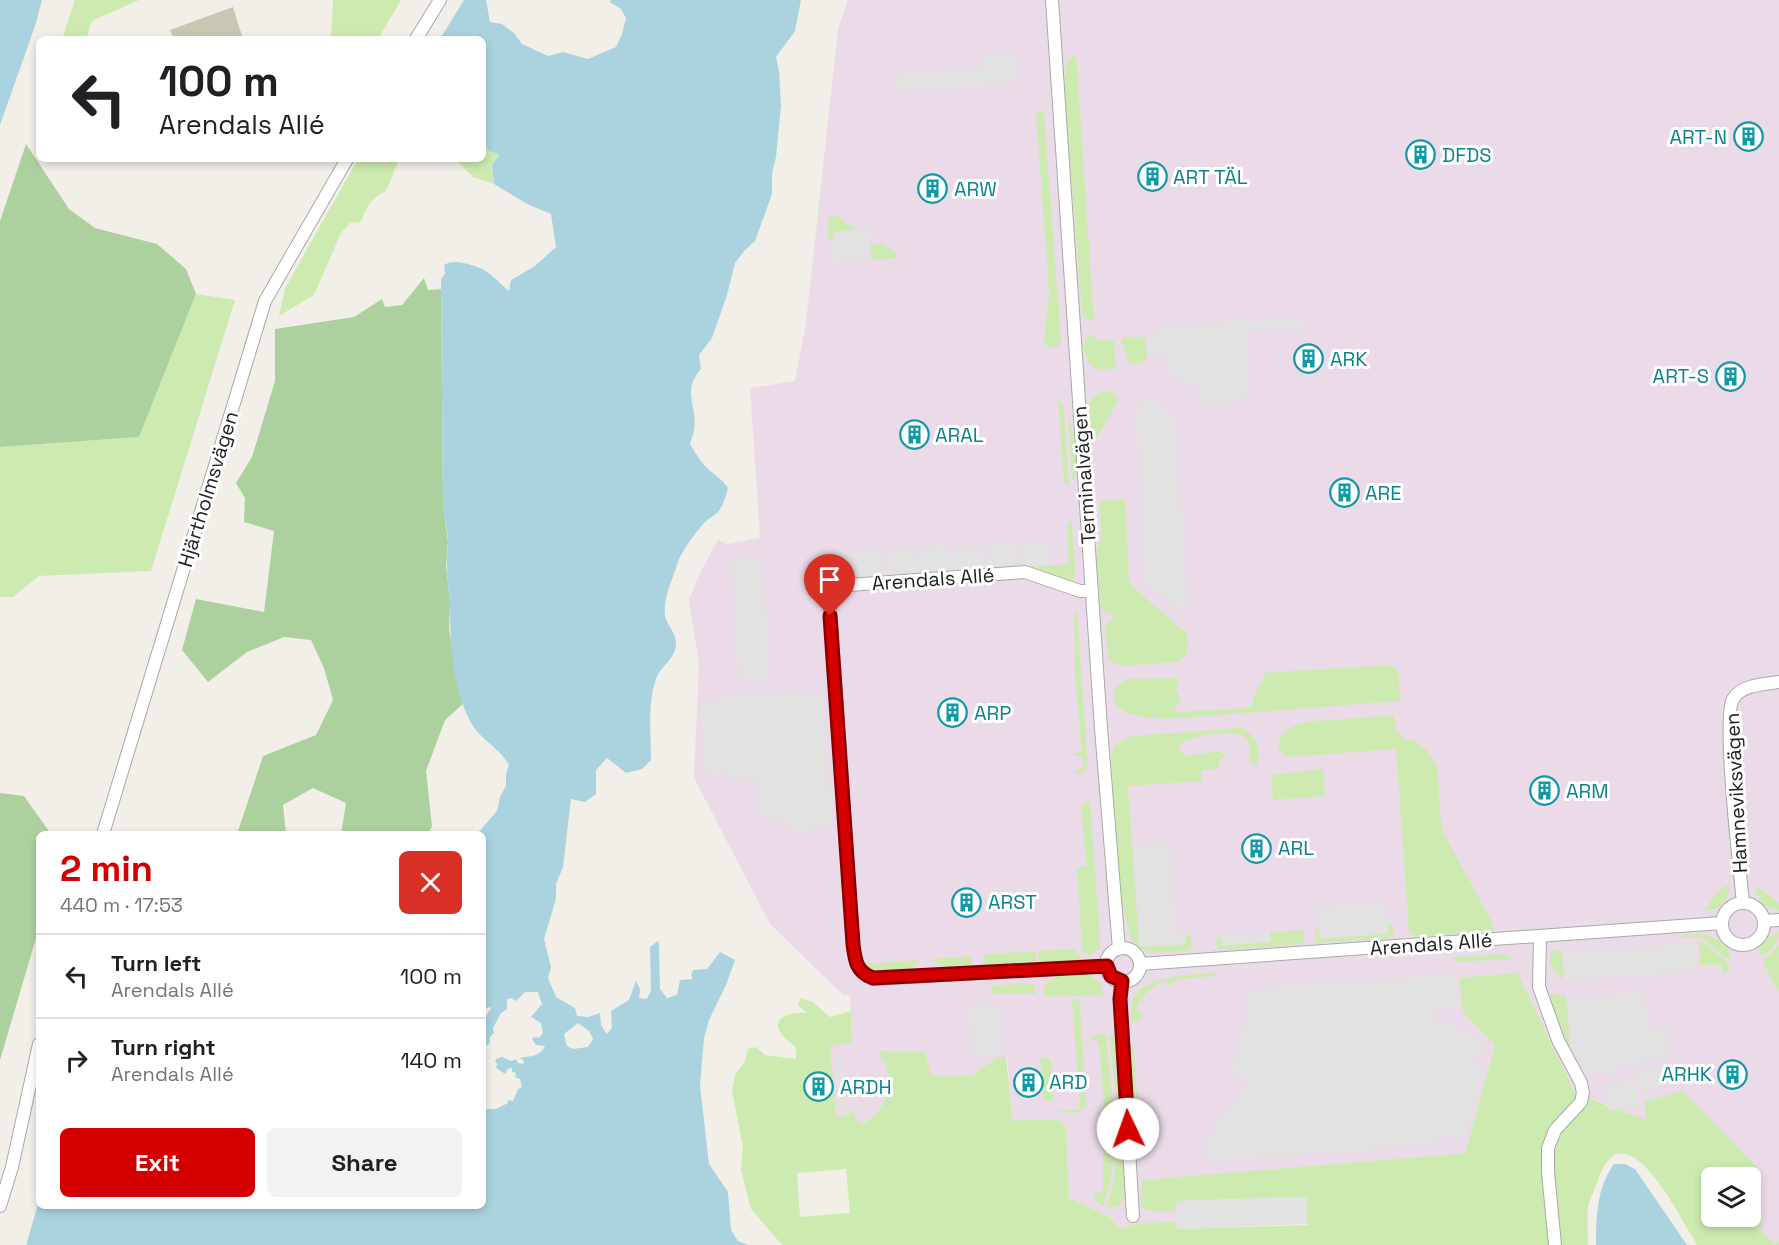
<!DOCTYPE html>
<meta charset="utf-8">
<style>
:root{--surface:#fff;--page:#f2f2f2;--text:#202124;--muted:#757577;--line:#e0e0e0;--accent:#d40000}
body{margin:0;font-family:"Space Grotesk",sans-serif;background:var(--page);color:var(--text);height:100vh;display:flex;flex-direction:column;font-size:22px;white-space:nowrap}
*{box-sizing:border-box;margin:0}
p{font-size:20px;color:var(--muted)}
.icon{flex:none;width:33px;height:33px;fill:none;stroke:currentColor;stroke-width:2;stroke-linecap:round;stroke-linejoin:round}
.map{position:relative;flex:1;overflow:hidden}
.sheet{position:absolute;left:36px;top:831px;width:450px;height:378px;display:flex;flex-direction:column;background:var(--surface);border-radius:9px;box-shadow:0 3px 9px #0003}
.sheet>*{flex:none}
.guide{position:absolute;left:36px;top:36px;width:450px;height:126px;border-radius:9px;box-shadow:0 3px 9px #0003;background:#fff;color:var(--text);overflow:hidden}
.buttons{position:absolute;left:1701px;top:1167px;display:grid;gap:12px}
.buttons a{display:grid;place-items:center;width:60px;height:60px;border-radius:9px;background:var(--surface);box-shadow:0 3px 9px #0003;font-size:30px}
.pin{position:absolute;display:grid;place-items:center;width:51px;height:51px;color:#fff;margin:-62px -26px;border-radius:50% 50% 50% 0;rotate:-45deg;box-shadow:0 0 6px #0007}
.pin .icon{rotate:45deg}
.me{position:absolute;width:66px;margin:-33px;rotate:357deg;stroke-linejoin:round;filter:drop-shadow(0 0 4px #0008)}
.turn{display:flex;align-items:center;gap:21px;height:126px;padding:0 24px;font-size:27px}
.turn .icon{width:78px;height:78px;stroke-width:2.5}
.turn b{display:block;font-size:42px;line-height:51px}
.round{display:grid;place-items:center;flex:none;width:63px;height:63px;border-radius:9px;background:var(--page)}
.summary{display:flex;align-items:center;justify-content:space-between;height:102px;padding:0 24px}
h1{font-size:36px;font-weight:700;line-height:45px;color:var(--accent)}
.primary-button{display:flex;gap:12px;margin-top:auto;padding:12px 24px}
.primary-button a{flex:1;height:69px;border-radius:9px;background:var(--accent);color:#fff;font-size:24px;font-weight:700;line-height:69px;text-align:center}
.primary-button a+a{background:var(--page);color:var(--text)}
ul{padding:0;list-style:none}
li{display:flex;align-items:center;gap:18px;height:84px;padding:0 24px;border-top:2px solid var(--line)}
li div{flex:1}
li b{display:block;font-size:22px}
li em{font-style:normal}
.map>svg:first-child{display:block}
</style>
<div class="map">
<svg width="1779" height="1245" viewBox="0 0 1779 1245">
<rect width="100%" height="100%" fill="#f2efe9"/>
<!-- industrial -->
<path fill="#ebdbe8" d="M 848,0 L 1779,0 L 1779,1242 L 1773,1244 L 1762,1231 L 1757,1167 L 1574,1091 L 1518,973 L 1463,1013 L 1495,1045 L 1465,1153 L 1142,1180 L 1177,1201 L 1177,1229 L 1175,1222 L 1136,1223 L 1120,1229 L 1110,1217 L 1069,1198 L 1066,1128 L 1044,1119 L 1013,1122 L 1007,1057 L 997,1057 L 971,1076 L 930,1076 L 925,1051 L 878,1052 L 885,1061 L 889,1072 L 889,1089 L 885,1102 L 877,1115 L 863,1124 L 855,1120 L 855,1112 L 835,1117 L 830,1045 L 852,1043 L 850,995 L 843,995 L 770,924 L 694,778 L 699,663 L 689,600 L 700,573 L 718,540 L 727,544 L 760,538 L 750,388 L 795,381 L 806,323 L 838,29 Z"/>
<!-- construction -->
<path fill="#c7c7b4" d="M 233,7 L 243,39 L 174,39 L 170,30 Z"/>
<!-- grass -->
<path fill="#cdebb0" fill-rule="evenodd" d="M 75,0 L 139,0 L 92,21 L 86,39 L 62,39 Z
M 333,0 L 401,0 L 378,39 L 331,39 Z
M 1076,53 L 1094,322 L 1088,320 L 1082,315 L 1065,94 C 1064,79 1063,62 1076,53 Z
M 1041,111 L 1044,113 L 1061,340 L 1060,345 L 1055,348 L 1046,346 L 1044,342 L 1049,291 L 1036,115 Z
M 483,142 L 489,151 L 501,155 L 492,165 L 494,184 L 473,177 L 455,159 L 483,159 Z
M 358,159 L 398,159 L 398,162 L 386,191 C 371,198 366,207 361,222 L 350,223 L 341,233 L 314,295 L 279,316 L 285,288 Z
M 839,216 L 846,224 L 854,226 L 854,230 L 833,232 L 833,241 L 827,238 L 829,217 Z
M 882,244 L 897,253 L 897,258 L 871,260 L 870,245 Z
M 196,294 L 235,300 L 151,571 L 39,576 L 13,597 L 0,597 L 0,447 L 139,437 Z
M 1091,335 L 1094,335 L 1095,340 L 1114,340 L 1116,369 L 1096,369 L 1087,361 L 1083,345 L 1086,338 Z
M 1124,337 L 1145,337 L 1147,359 L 1130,366 L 1121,341 Z
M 1103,391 C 1111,391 1117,392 1118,401 L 1091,448 C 1084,430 1082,399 1103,391 Z
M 1058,399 L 1064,406 L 1069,485 L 1064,482 Z
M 1068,418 C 1075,430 1081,468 1074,480 L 1072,477 Z
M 1102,500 L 1125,500 L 1129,579 L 1132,586 L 1187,634 C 1189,646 1189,656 1177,662 L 1120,666 L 1110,661 L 1108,657 L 1105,625 L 1114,617 L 1112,613 L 1107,614 L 1101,609 L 1096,552 L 1101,539 L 1100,502 Z
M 1069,521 L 1072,521 L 1075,569 L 1074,582 L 1026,567 L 1069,564 L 1067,524 Z
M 1074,611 L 1077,614 L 1088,765 L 1085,772 L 1075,773 L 1075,770 L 1083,768 L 1082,756 L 1074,756 L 1074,753 L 1082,752 L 1075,674 Z
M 1391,665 L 1398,671 L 1401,701 L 1166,719 C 1149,717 1111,718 1114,693 C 1115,686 1121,682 1127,679 L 1177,678 L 1178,681 L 1176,690 L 1181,701 L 1176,707 L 1175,712 L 1234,709 L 1251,706 L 1256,690 L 1264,679 L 1263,673 Z
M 1394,715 L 1397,734 L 1402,734 L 1403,740 L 1411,739 L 1426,749 L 1437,765 L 1441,821 L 1444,834 L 1492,922 L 1494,931 L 1416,937 L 1409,932 L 1396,749 L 1288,757 L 1282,753 L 1278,747 C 1279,733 1291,726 1304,722 Z
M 1242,728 C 1258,737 1261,750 1257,766 L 1249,762 C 1249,751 1251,742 1242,735 C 1223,732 1198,734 1181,743 L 1180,750 L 1184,756 L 1220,751 L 1227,757 L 1220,759 L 1218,769 L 1201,770 L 1202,781 L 1128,786 L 1139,944 L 1141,946 L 1187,934 L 1191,937 L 1192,948 L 1188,951 L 1151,953 L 1138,948 L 1130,937 L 1119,887 L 1111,762 C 1111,747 1119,739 1133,736 Z
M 1324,769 L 1325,796 L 1273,800 L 1271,775 Z
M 1087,801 L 1090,801 L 1100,939 L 1099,949 L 1088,956 L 1082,950 L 1077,867 L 1087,866 L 1081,811 L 1081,805 Z
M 1729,885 L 1730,889 C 1726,903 1720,910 1705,911 C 1711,901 1717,889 1729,885 Z
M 1759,888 L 1779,903 L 1779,911 L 1763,905 L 1755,890 Z
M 1387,924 L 1390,924 L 1394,929 L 1394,934 L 1390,938 L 1316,943 L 1315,929 Z
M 1303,930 L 1304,944 L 1221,950 L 1215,944 L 1216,939 L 1220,936 Z
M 1779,932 C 1779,943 1770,953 1759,956 C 1758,943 1768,937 1779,932 Z
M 1701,934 C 1717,936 1727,943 1732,959 C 1718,957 1714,945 1703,938 L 1682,938 L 1682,935 Z
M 1699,940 C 1710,944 1719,957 1729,964 L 1729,971 L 1723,973 L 1722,965 L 1700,965 Z
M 1779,945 L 1779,991 L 1763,964 L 1764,960 Z
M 1076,949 L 1082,961 L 1039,963 L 1038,951 Z
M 1562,950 L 1564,980 C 1554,972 1548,964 1551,951 Z
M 1036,951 L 1036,963 L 987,966 L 983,962 L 983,955 Z
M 1502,954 L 1513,959 L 1452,962 L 1454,957 Z
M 972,956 L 972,965 C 960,976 942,967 931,959 Z
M 919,960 C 916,964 913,969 909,971 C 895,977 874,974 865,964 Z
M 1217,972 L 1215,976 L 1176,980 L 1169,986 L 1166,981 C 1152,985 1139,998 1136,1012 L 1144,1014 L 1143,1016 L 1137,1022 L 1131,1021 C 1131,1011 1130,1001 1136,993 C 1147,977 1198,974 1217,972 Z
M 1518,973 L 1574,1091 L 1613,1108 L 1647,1120 L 1644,1101 L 1683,1091 L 1757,1167 L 1762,1231 L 1773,1244 L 1779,1242 L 1779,1245 L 1697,1245 C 1682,1220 1659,1175 1636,1159 C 1611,1142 1602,1168 1596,1186 C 1593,1193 1589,1200 1588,1208 C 1587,1220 1588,1233 1588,1245 L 782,1245 L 751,1209 L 741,1170 L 743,1147 L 732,1091 L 735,1075 L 745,1061 L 748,1049 L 756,1047 L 765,1055 L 796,1059 L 796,1048 C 791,1043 782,1037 779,1030 C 773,1014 797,1012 807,1013 L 798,1005 L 800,998 L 813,1002 L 830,1017 L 851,1011 L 852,1043 L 830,1046 L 836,1117 L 855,1112 L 855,1120 L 863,1124 C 891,1106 898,1078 877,1051 L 925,1051 L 931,1076 L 971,1076 L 997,1057 L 1006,1057 L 1013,1121 L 1044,1119 L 1061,1121 L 1066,1128 L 1069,1198 L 1110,1217 L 1120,1229 L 1136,1223 L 1175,1222 L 1178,1229 L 1307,1225 L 1306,1197 L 1177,1201 L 1175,1211 C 1163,1212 1153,1214 1142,1207 L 1141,1180 L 1465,1153 L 1495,1045 L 1463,1013 L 1459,978 ZM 846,1169 L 850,1213 L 800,1217 L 797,1173 ZM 1712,1178 L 1750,1178 L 1750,1216 L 1712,1216 Z
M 1084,974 L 1090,975 L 1101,984 L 1103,995 L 1045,997 L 1044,987 L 1046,983 L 1057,976 Z
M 1033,983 L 1036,994 L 992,993 L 991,986 Z
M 1554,994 L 1566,995 L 1571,1057 L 1553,1017 L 1549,997 Z
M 1077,999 L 1080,1001 L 1086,1106 L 1080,1112 L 1060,1113 L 1058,1111 L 1080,1109 L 1072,1000 Z
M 1106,1034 C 1110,1090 1124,1153 1103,1207 L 1096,1201 L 1094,1193 L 1103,1192 L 1103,1127 L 1105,1117 L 1099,1043 L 1091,1038 L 1094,1035 Z
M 1114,1034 L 1125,1198 C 1121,1205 1115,1209 1107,1207 C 1125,1151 1114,1092 1110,1035 Z
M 1133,1044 L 1142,1146 L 1140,1148 L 1136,1145 L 1130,1046 Z
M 1042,1057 L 1047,1057 L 1051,1060 L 1053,1098 L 1050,1102 L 1045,1102 L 1043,1098 L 1040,1059 Z"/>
<!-- forest -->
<path fill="#add19e" d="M 26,144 L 69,209 L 95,228 L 157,244 L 186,269 L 196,294 L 139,437 L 0,447 L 0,221 Z
M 424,278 L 428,290 L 441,289 L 443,506 L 448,542 L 446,565 L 450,602 L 449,629 L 463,704 L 445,720 L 426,771 L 432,826 L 428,834 L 341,834 L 346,803 L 313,788 L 283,805 L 286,834 L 237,834 L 263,756 L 316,735 L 333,700 L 324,668 L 311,640 L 284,637 L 247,652 L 208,682 L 182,650 L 196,599 L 264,612 L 274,531 L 244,522 L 245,498 L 236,483 L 252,457 L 275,381 L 275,329 L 354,317 L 382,299 L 385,307 L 402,305 Z
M 0,793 L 24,796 L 51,834 L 39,834 L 39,928 L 0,1060 Z"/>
<!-- parking -->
<path fill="#e2e2e2" d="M 1014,54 L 1016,83 L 896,92 L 895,75 L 984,68 L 984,56 Z
M 869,229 L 871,259 L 831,262 L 830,254 L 834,253 L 833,232 Z
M 1301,318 L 1302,328 L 1246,331 L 1250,393 L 1241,394 L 1241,402 L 1201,405 L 1200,383 L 1180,384 L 1179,376 L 1170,377 L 1168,354 L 1148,356 L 1147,336 L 1156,336 L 1155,327 Z
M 1147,394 L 1175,418 L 1188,615 L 1145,583 L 1137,406 Z
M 1048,542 L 1050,564 L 1021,566 L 1020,544 Z
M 1016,544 L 1018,566 L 988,568 L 987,546 Z
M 949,545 L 951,570 L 921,572 L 919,547 Z
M 983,546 L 984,569 L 954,570 L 953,548 Z
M 916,547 L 918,573 L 888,576 L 886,549 Z
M 882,550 L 884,576 L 854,578 L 852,552 Z
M 849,552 L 851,579 L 822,581 L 820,554 Z
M 761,556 L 770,679 L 740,681 L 731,558 Z
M 802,691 L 803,696 L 823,695 L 832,827 L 810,828 L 810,833 L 791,834 L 790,821 L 769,822 L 769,818 L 760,819 L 758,780 L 729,781 L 728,773 L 706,775 L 701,702 L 722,700 L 722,696 Z
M 1170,843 L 1176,933 L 1185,933 L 1186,944 L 1140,947 L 1133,846 Z
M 1386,903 L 1388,934 L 1320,939 L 1318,908 Z
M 1270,932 L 1271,942 L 1222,946 L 1221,935 Z
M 1696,944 L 1697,971 L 1566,980 L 1564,953 Z
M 1457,977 L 1459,1008 L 1437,1009 L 1436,1023 L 1456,1027 L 1456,1031 L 1485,1037 L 1484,1055 L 1475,1054 L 1474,1066 L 1484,1068 L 1475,1102 L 1460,1141 L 1441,1134 L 1434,1145 L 1208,1161 L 1206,1140 L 1250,1080 L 1232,1071 L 1247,1014 L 1249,991 L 1270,992 L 1271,987 L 1389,979 Z
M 1644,993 L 1647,1028 L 1667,1027 L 1669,1059 L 1637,1061 L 1637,1065 L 1616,1067 L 1616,1076 L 1605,1077 L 1604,1072 L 1582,1073 L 1581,1056 L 1571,1056 L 1568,998 Z
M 978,1002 L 979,1006 L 1000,1004 L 1004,1053 L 973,1055 L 969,1003 Z
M 844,1058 L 846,1108 L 837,1109 L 835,1059 Z
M 1670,1067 L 1671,1085 L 1650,1086 L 1650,1091 L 1641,1092 L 1639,1069 Z
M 1628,1078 L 1637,1078 L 1639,1109 L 1609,1111 L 1607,1084 L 1628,1083 Z
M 1306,1197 L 1307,1224 L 1177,1229 L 1177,1201 Z"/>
<!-- water -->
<path fill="#aad3df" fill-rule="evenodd" d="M 0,0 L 42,0 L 35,26 L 0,125 Z
M 464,0 L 486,0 L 490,22 L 502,24 L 514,33 L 522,44 L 548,56 L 563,52 L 588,59 L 616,47 L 622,34 L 626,18 L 621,9 L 610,2 L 611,0 L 801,0 L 795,31 L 776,57 L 779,71 L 781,106 L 776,157 L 772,174 L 772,194 L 755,241 L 745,250 L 735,263 L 727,295 L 712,338 L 699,355 L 701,369 C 681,391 698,406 694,430 C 694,434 691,439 690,444 C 696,454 703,466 713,473 C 719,479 723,480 728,488 C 726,496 723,507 717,513 C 714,516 709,518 706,521 C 698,529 681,552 678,562 C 673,579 663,597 665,615 C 666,625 676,631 676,644 C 676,659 661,665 656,679 C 647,704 651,734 651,760 L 642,769 L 626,773 L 607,758 L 596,770 L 596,794 L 585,802 L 571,799 L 563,867 L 556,884 L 556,899 L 544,939 L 551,967 L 548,978 L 556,997 L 575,1008 L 577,1016 L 588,1017 L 600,1013 L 601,1025 L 607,1034 L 612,1028 L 611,1011 L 629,1000 L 636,981 L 640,989 L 639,998 L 647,999 L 651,990 L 650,947 L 658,941 L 659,945 L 660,989 L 667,998 L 677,995 L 680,980 L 693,979 L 691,975 L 693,970 L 707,969 L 720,952 L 735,960 L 726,985 L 709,1020 L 704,1038 L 700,1086 L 709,1164 L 728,1192 L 731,1230 L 738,1241 L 748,1245 L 26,1245 L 39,1201 L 39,1206 L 483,1206 L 483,1109 L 496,1109 L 508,1103 L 508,1100 L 513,1101 L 518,1089 L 522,1087 L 520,1079 L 515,1077 L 516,1073 L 512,1072 L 512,1068 L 508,1069 L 505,1074 L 495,1067 L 498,1064 L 495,1062 L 496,1059 L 502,1057 L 512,1061 L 516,1059 L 518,1063 L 523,1064 L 524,1061 L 520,1058 C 530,1056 540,1057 545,1046 L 536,1045 L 532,1039 L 534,1037 L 539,1038 L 543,1033 L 541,1023 L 531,1017 L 542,1004 L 538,992 L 525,992 L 516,1001 L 511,998 L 507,999 L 507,1009 L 501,1013 L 493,1028 L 494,1033 L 489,1038 L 490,1042 L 488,1045 L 483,1044 L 483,1020 L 491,1009 L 490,1007 L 483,1009 L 483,834 L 477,834 L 497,811 L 500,797 L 506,786 L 506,774 L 509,765 C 499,747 480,740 470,721 C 452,685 450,642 450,603 C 449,591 447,579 447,566 C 446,559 448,551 448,543 C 448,531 444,518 443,506 L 441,279 L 445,274 L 444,265 C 452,261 455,262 463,263 C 490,269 489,274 509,291 L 511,280 L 535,266 L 556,247 L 551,214 L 527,204 L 494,184 L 492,165 L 500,155 L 489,151 L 483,142 L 483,39 L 440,39 ZM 578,1023 L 589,1031 L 593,1039 L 588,1047 L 573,1049 L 567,1046 L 564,1034 Z
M 1614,1164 L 1625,1164 L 1635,1169 L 1687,1245 L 1596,1245 C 1596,1217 1597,1187 1614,1164 Z"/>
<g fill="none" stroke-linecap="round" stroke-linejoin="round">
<defs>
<path id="minor" d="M 1052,0 L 1101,728 L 1119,949
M 416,39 L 440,0
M 1092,591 L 1080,591 L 1025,572 L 836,586 L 833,587 L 829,594 L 853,944 C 855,960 856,972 873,979 L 1107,966
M 103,834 L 265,301 L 347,159
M1722 924a21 21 0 1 1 42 0a21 21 0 1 1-42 0Z
M 1743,903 C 1740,872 1722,717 1733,699 C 1741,685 1764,684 1779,682
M 1764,921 L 1779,920
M 1540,936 L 1539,987 L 1558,1040 L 1581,1083 L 1583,1093 L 1581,1102 L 1555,1130 L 1548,1148 L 1548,1172 L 1555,1245
M1106 965a17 17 0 1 1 34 0a17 17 0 1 1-34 0Z
M 1140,964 L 1722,923
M 1122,981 L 1120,999 L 1133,1216
M 0,1206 L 12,1167 L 39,1044"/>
</defs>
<!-- minor casing -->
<use href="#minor" stroke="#a9a9a9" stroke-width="14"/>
<!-- minor -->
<use href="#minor" stroke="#fff" stroke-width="12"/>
</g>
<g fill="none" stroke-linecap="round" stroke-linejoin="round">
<defs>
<path id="route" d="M 830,616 L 853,944 C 855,960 856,972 873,978 L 1107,966 L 1111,976 L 1122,981 L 1120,999 L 1128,1129"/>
</defs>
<!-- route casing -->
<use href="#route" stroke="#8a0000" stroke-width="15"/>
<!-- route -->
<use href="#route" stroke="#d40000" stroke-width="10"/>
</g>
<!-- icons -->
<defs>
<symbol id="building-ring" viewBox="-11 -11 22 22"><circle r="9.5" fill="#fff" stroke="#0f9aa8" stroke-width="1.5"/><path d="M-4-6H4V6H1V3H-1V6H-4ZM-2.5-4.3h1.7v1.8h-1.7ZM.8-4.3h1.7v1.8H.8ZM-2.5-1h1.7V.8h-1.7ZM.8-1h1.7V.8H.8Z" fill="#0f9aa8"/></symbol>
</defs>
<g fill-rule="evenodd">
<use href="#building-ring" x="1732" y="120" width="33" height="33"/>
<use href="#building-ring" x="1404" y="138" width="33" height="33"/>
<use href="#building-ring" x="1136" y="160" width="33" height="33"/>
<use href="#building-ring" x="916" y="172" width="33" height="33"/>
<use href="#building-ring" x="1292" y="342" width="33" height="33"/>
<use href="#building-ring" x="1714" y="360" width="33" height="33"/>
<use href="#building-ring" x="898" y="418" width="33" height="33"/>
<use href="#building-ring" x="1328" y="476" width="33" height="33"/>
<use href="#building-ring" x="936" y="696" width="33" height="33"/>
<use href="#building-ring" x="1528" y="774" width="33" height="33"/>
<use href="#building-ring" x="1240" y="832" width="33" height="33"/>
<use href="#building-ring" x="950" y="886" width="33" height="33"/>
<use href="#building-ring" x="1716" y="1058" width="33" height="33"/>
<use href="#building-ring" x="1012" y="1066" width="33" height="33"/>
<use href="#building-ring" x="802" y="1070" width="33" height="33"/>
</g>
<g text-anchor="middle" stroke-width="6" stroke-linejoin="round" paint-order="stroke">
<!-- culture labels -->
<g font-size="20" fill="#0d838f" stroke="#fff" text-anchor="start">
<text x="1727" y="144" text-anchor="end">ART-N</text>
<text x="1442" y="162">DFDS</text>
<text x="1173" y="184">ART TÄL</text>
<text x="954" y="196">ARW</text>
<text x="1330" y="366">ARK</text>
<text x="1709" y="383" text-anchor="end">ART-S</text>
<text x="935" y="442">ARAL</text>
<text x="1365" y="500">ARE</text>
<text x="974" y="720">ARP</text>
<text x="1566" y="798">ARM</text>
<text x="1278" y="855">ARL</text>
<text x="988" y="909">ARST</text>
<text x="1712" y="1081" text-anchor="end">ARHK</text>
<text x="1049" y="1089">ARD</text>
<text x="840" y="1094">ARDH</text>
</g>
<!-- street labels -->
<g font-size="20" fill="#222" stroke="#fff">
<text transform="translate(1084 475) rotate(-94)" y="7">Terminalvägen</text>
<text transform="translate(208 489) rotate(-73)" y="7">Hjärtholmsvägen</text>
<text transform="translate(933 579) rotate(-4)" y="7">Arendals Allé</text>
<text transform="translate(1736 793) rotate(-93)" y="7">Hamneviksvägen</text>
<text transform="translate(1431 944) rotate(-4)" y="7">Arendals Allé</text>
</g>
</g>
</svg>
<div class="buttons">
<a><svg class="icon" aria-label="layers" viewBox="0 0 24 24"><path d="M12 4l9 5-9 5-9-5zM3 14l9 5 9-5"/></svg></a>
</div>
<div class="pin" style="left:830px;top:616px;background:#d93025"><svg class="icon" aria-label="arrive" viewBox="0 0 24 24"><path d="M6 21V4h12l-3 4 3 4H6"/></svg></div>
<svg class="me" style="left:1128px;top:1129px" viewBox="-20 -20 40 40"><circle r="19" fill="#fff"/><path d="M0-13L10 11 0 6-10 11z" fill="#d40000"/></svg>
<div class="guide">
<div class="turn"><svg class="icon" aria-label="left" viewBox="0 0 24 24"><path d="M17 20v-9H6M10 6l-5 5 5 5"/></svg><div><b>100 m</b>Arendals Allé</div></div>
</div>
<section class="sheet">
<div class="summary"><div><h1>2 min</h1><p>440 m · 17:53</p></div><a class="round" style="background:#d93025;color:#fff"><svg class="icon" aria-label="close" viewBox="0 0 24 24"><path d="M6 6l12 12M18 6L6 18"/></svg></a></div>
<ul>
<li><svg class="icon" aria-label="left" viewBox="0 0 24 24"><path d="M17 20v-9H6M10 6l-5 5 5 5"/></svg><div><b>Turn left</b><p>Arendals Allé</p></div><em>100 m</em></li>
<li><svg class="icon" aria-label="right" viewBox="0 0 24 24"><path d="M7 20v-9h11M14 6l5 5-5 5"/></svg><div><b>Turn right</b><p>Arendals Allé</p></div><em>140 m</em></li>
</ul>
<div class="primary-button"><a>Exit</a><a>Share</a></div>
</section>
</div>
